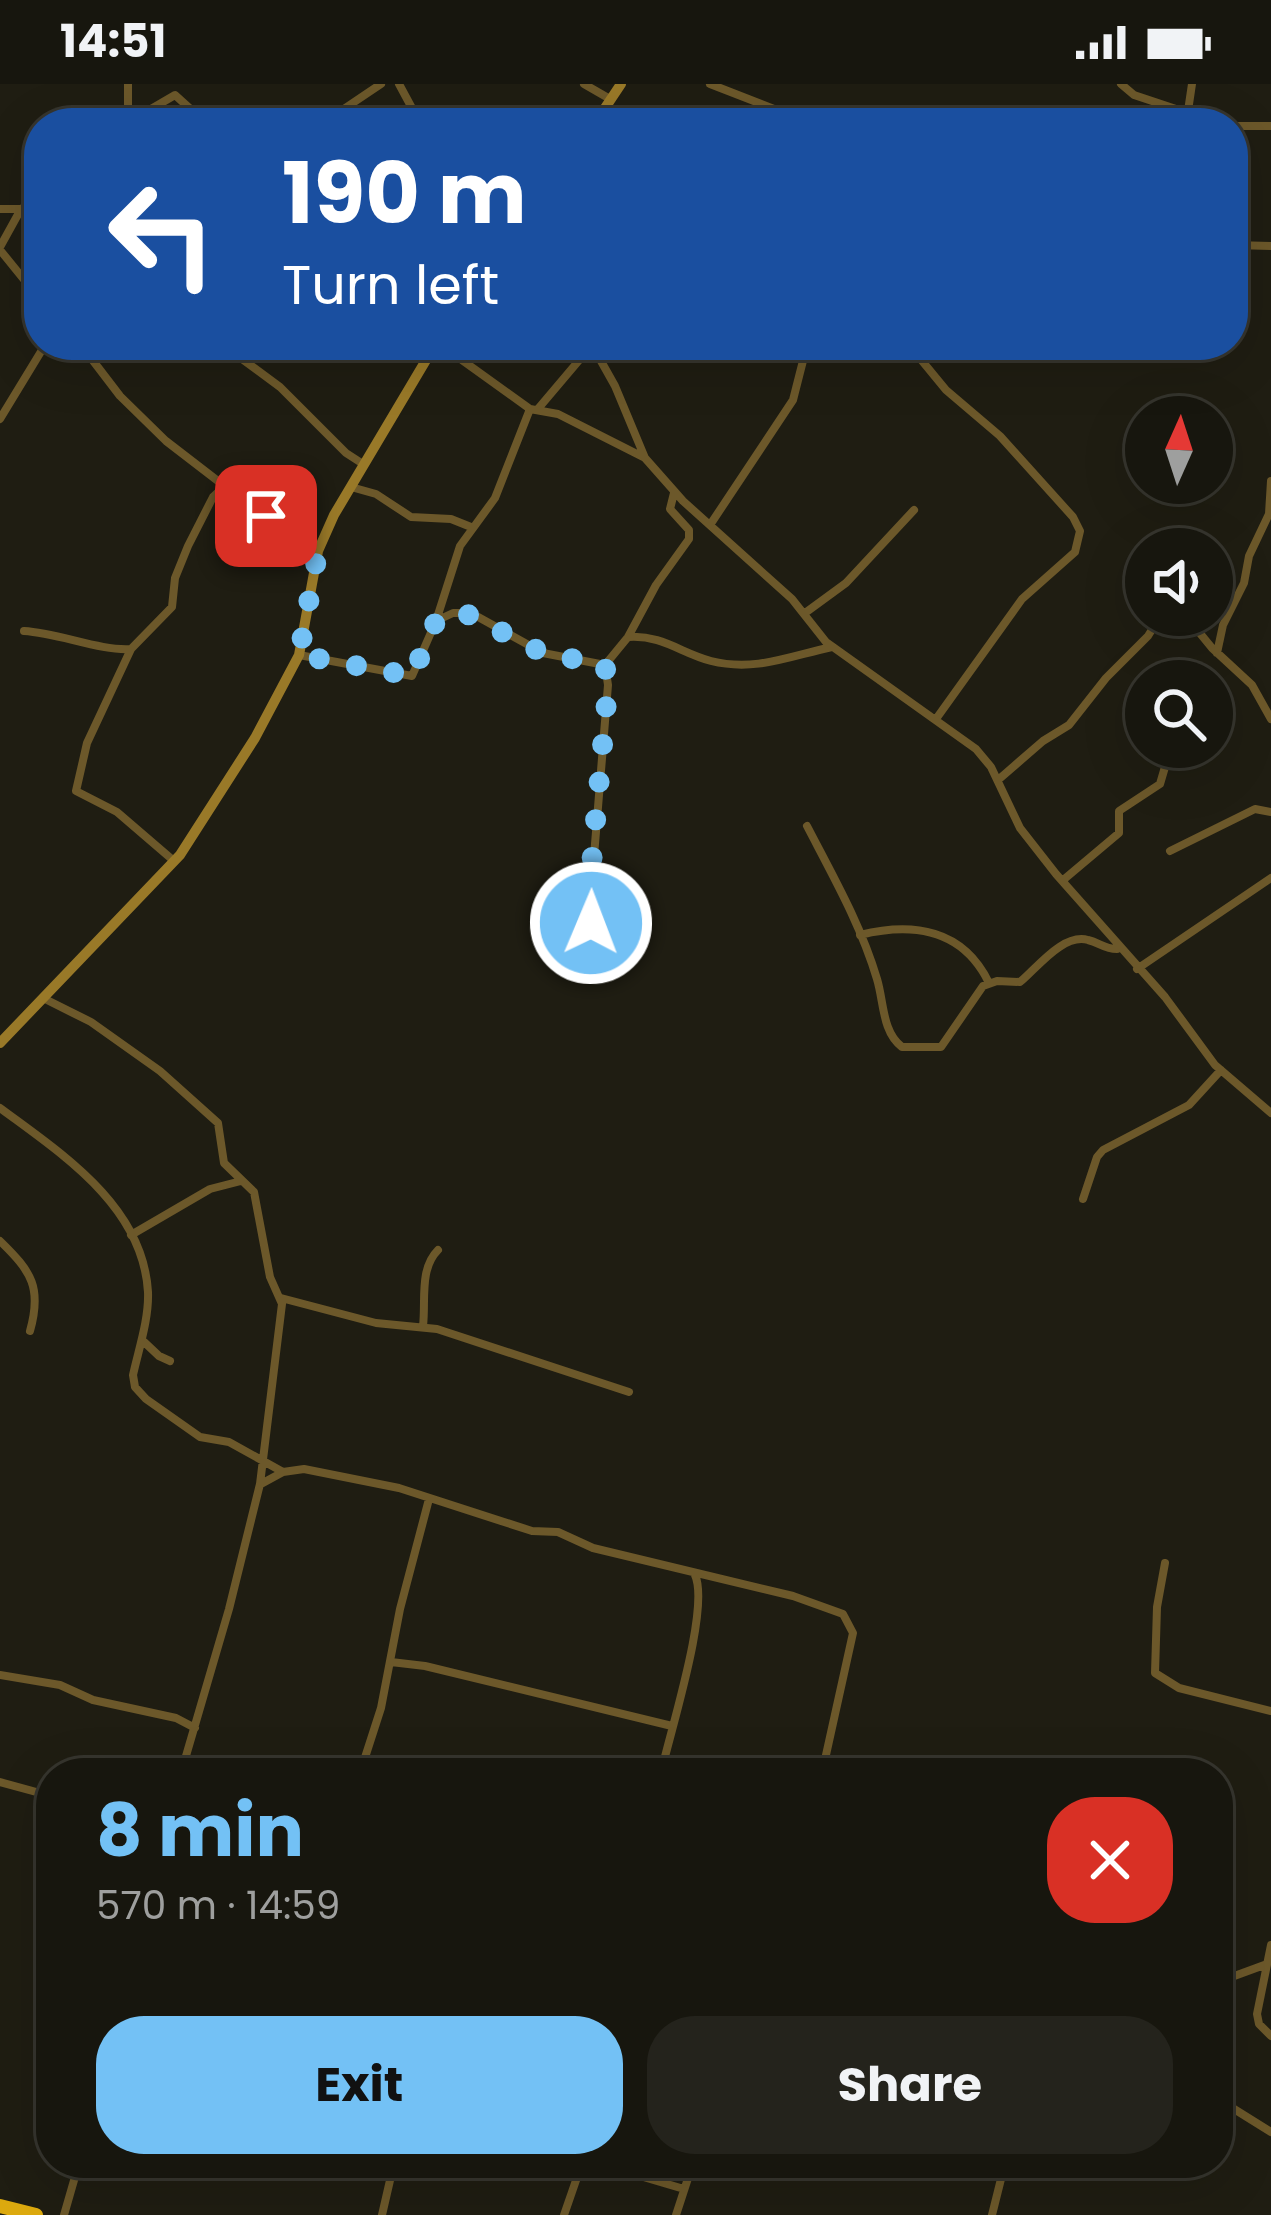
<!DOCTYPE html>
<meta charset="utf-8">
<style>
:root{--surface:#17160e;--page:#24231c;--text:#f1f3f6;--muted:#9e9f9e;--line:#36352e;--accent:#73c1f5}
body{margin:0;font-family:Poppins,sans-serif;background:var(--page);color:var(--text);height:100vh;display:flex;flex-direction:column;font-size:45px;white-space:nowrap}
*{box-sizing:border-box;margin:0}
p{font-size:39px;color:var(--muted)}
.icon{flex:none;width:66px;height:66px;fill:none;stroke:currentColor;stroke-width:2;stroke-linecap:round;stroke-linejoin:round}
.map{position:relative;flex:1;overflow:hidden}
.drawer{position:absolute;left:36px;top:1674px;width:1197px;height:420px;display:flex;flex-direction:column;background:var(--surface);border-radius:48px;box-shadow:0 12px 48px #0002,0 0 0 3px var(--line)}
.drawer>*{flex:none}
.hud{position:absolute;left:24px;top:24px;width:1224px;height:252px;border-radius:48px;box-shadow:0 12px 48px #0002,0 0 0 3px var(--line);background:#1a4fa0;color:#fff;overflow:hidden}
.needle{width:78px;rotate:3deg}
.tools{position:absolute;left:1125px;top:312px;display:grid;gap:24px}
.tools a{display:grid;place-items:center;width:108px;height:108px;border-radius:50%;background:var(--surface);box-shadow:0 12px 48px #0002,0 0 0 3px var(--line);font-size:60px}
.pin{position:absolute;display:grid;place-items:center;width:102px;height:102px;color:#fff;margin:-51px;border-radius:24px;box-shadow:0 6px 18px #0006}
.me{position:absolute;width:132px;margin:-66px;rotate:1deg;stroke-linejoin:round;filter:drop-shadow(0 0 9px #0008)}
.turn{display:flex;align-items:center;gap:42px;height:252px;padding:0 60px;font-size:54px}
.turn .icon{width:156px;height:156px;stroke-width:2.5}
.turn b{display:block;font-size:84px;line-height:102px}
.round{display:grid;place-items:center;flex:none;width:126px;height:126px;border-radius:48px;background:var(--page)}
.headline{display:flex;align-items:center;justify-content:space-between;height:204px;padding:0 60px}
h1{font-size:72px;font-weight:700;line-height:90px;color:var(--accent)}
.button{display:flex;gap:24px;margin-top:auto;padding:24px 60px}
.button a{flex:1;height:138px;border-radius:48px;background:var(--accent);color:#111;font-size:48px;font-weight:700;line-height:138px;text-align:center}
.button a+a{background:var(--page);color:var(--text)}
.status{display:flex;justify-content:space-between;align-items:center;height:84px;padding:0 60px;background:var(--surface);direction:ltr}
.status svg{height:33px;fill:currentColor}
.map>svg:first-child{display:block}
</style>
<div class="status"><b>14:51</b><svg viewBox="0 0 49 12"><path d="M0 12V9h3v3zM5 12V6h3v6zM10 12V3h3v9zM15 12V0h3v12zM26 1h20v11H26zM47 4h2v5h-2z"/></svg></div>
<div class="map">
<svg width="1271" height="2131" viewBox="0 0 1271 2131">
<rect width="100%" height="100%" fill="#1f1d12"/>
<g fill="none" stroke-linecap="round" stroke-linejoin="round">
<!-- street -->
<path stroke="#6c582a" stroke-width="8" d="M 399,0 L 420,39
M 584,0 L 610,15
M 710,0 L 810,39
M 1121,0 L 1134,11 L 1185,28
M 1188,27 L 1192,0
M 128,36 L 128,0
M 127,39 L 175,11 L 206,39
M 323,39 L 381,0
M 1159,39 L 1188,27 L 1216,39
M 1233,42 L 1271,42
M 0,125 L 21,125 L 39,115
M 1233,161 L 1271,162
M 0,163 L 21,125
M 0,166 L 39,214
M 81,261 L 120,312 L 166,357 L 279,444 L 318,467
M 223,261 L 280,303 L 346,369 L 363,380
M 441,261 L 530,325 L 558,330 L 643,373
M 909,261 L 946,306 L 1000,352 L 1073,433 L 1080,447 L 1075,468 L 1022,515 L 936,635
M 537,326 L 592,261 L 615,302 L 645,374 L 683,417 L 792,515 L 826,558 L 976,665 L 991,683 L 1020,744 L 1056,790 L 1165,913 L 1215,981 L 1271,1029
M 0,335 L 45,261
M 351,403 L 376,410 L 411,433 L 451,435 L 471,443
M 710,441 L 793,316 L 807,261
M 805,529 L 846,499 L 914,426
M 1185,531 L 1212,564 L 1252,601 L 1271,635
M 438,536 L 453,529 L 471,529 L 543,569 L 605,581 L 628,553 L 656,501 L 689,455 L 689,446 L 670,425 L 674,409
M 24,547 C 59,549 99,567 131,565 L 172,523 L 175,494 L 188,462 L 213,413 L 227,400
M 629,553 C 662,551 681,569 711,577 C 755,588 790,572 832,563
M 131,565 L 87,659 L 76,707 L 117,728 L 174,777
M 1217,569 L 1223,541 L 1244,499 L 1249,472 L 1269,430 L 1271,397
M 299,571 L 412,592 L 436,537 L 460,462 L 495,414 L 530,325
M 605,581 L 608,601 L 590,821 L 595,853 L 608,872
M 998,696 L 1043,657 L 1069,641 L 1106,594 L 1148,552 L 1161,531
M 807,742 C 833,792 861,841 877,895 C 884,918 882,948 902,963 L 941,963 L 983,902 L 997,897 L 1020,898 C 1037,884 1063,849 1088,856 C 1100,859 1104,865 1117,865
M 1170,767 L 1255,725 L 1271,728
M 1062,797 L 1119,749 L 1119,727 L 1160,700 L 1165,683 L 1155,663
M 860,851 C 913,838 963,845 989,899
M 1137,885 L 1271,794
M 43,914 L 91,938 L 160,987 L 218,1039 L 224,1079 L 254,1108 L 270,1193 L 282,1220 L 260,1400 L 229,1525 L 181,1689
M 0,1024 C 62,1070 143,1122 148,1208 C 149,1235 139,1264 133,1291 L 135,1303 L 146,1315 L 200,1353 L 229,1358 L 283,1388
M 1083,1115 L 1097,1073 L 1103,1066 L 1189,1021 L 1221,986
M 131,1151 L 210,1105 L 241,1097
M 0,1157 C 32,1188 42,1204 30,1247
M 281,1214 L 376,1239 L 437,1245 L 629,1308
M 423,1242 C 426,1217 419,1185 438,1166
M 142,1256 L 159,1272 L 170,1277
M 261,1400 L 283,1388 L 304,1385 L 399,1404 L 532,1447 L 558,1448 L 593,1464 L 793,1512 L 843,1530 L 853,1549 L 822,1689
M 1165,1479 L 1157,1523 L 1155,1589 L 1179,1604 L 1271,1627
M 391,1578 L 425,1582 L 672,1642
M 0,1591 L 60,1601 L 93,1616 L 176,1634 L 195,1644
M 360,1689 L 381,1624 L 400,1525 L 429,1415
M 661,1689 C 670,1648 710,1524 695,1491
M 0,1698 L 51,1712
M 1271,1861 L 1257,1930 L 1259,1940 L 1271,1952
M 1218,1898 L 1267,1880
M 1218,2015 L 1271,2048
M 711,2079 L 769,2089 L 787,2088 L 792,2079
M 640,2092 L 684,2105
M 64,2131 L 79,2079
M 382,2131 L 394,2079
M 564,2131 L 582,2079
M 676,2131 L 693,2079
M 992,2131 L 1005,2079"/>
<!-- secondary -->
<path stroke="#997928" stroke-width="10" d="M 595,39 L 621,0
M 0,959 L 180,771 L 255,654 L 299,571 L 318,467 L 334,431 L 435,261"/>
<!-- highway -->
<path stroke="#dca90e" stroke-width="14" d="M 0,2122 L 36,2131"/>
</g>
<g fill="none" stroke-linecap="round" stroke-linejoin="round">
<!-- route -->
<path stroke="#73c1f5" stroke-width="21" stroke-dasharray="0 37.8" d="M 266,432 L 318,467 L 299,571 L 412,592 L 436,537 L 463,528 L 543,569 L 605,581 L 608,602 L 592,775 L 591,839"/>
</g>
</svg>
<div class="tools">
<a><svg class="needle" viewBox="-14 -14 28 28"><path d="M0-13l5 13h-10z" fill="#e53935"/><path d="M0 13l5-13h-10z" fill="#9e9f9e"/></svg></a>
<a><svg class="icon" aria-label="sound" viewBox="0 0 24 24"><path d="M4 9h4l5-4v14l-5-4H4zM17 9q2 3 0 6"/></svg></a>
<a><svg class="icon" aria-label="search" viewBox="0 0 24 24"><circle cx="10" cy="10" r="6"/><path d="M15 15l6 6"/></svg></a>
</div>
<div class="pin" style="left:266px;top:432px;background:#d93025"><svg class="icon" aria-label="arrive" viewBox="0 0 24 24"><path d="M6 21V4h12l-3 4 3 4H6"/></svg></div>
<svg class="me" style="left:591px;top:839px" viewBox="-20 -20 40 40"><circle r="17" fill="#73c1f5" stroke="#fff" stroke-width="3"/><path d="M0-11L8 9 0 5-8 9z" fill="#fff"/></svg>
<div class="hud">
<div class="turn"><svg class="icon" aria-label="left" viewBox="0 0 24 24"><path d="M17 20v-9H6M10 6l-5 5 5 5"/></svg><div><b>190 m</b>Turn left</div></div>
</div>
<section class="drawer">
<div class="headline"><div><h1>8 min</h1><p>570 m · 14:59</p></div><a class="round" style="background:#d93025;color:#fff"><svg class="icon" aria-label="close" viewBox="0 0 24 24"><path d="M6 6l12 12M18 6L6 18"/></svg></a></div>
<div class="button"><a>Exit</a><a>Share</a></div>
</section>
</div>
